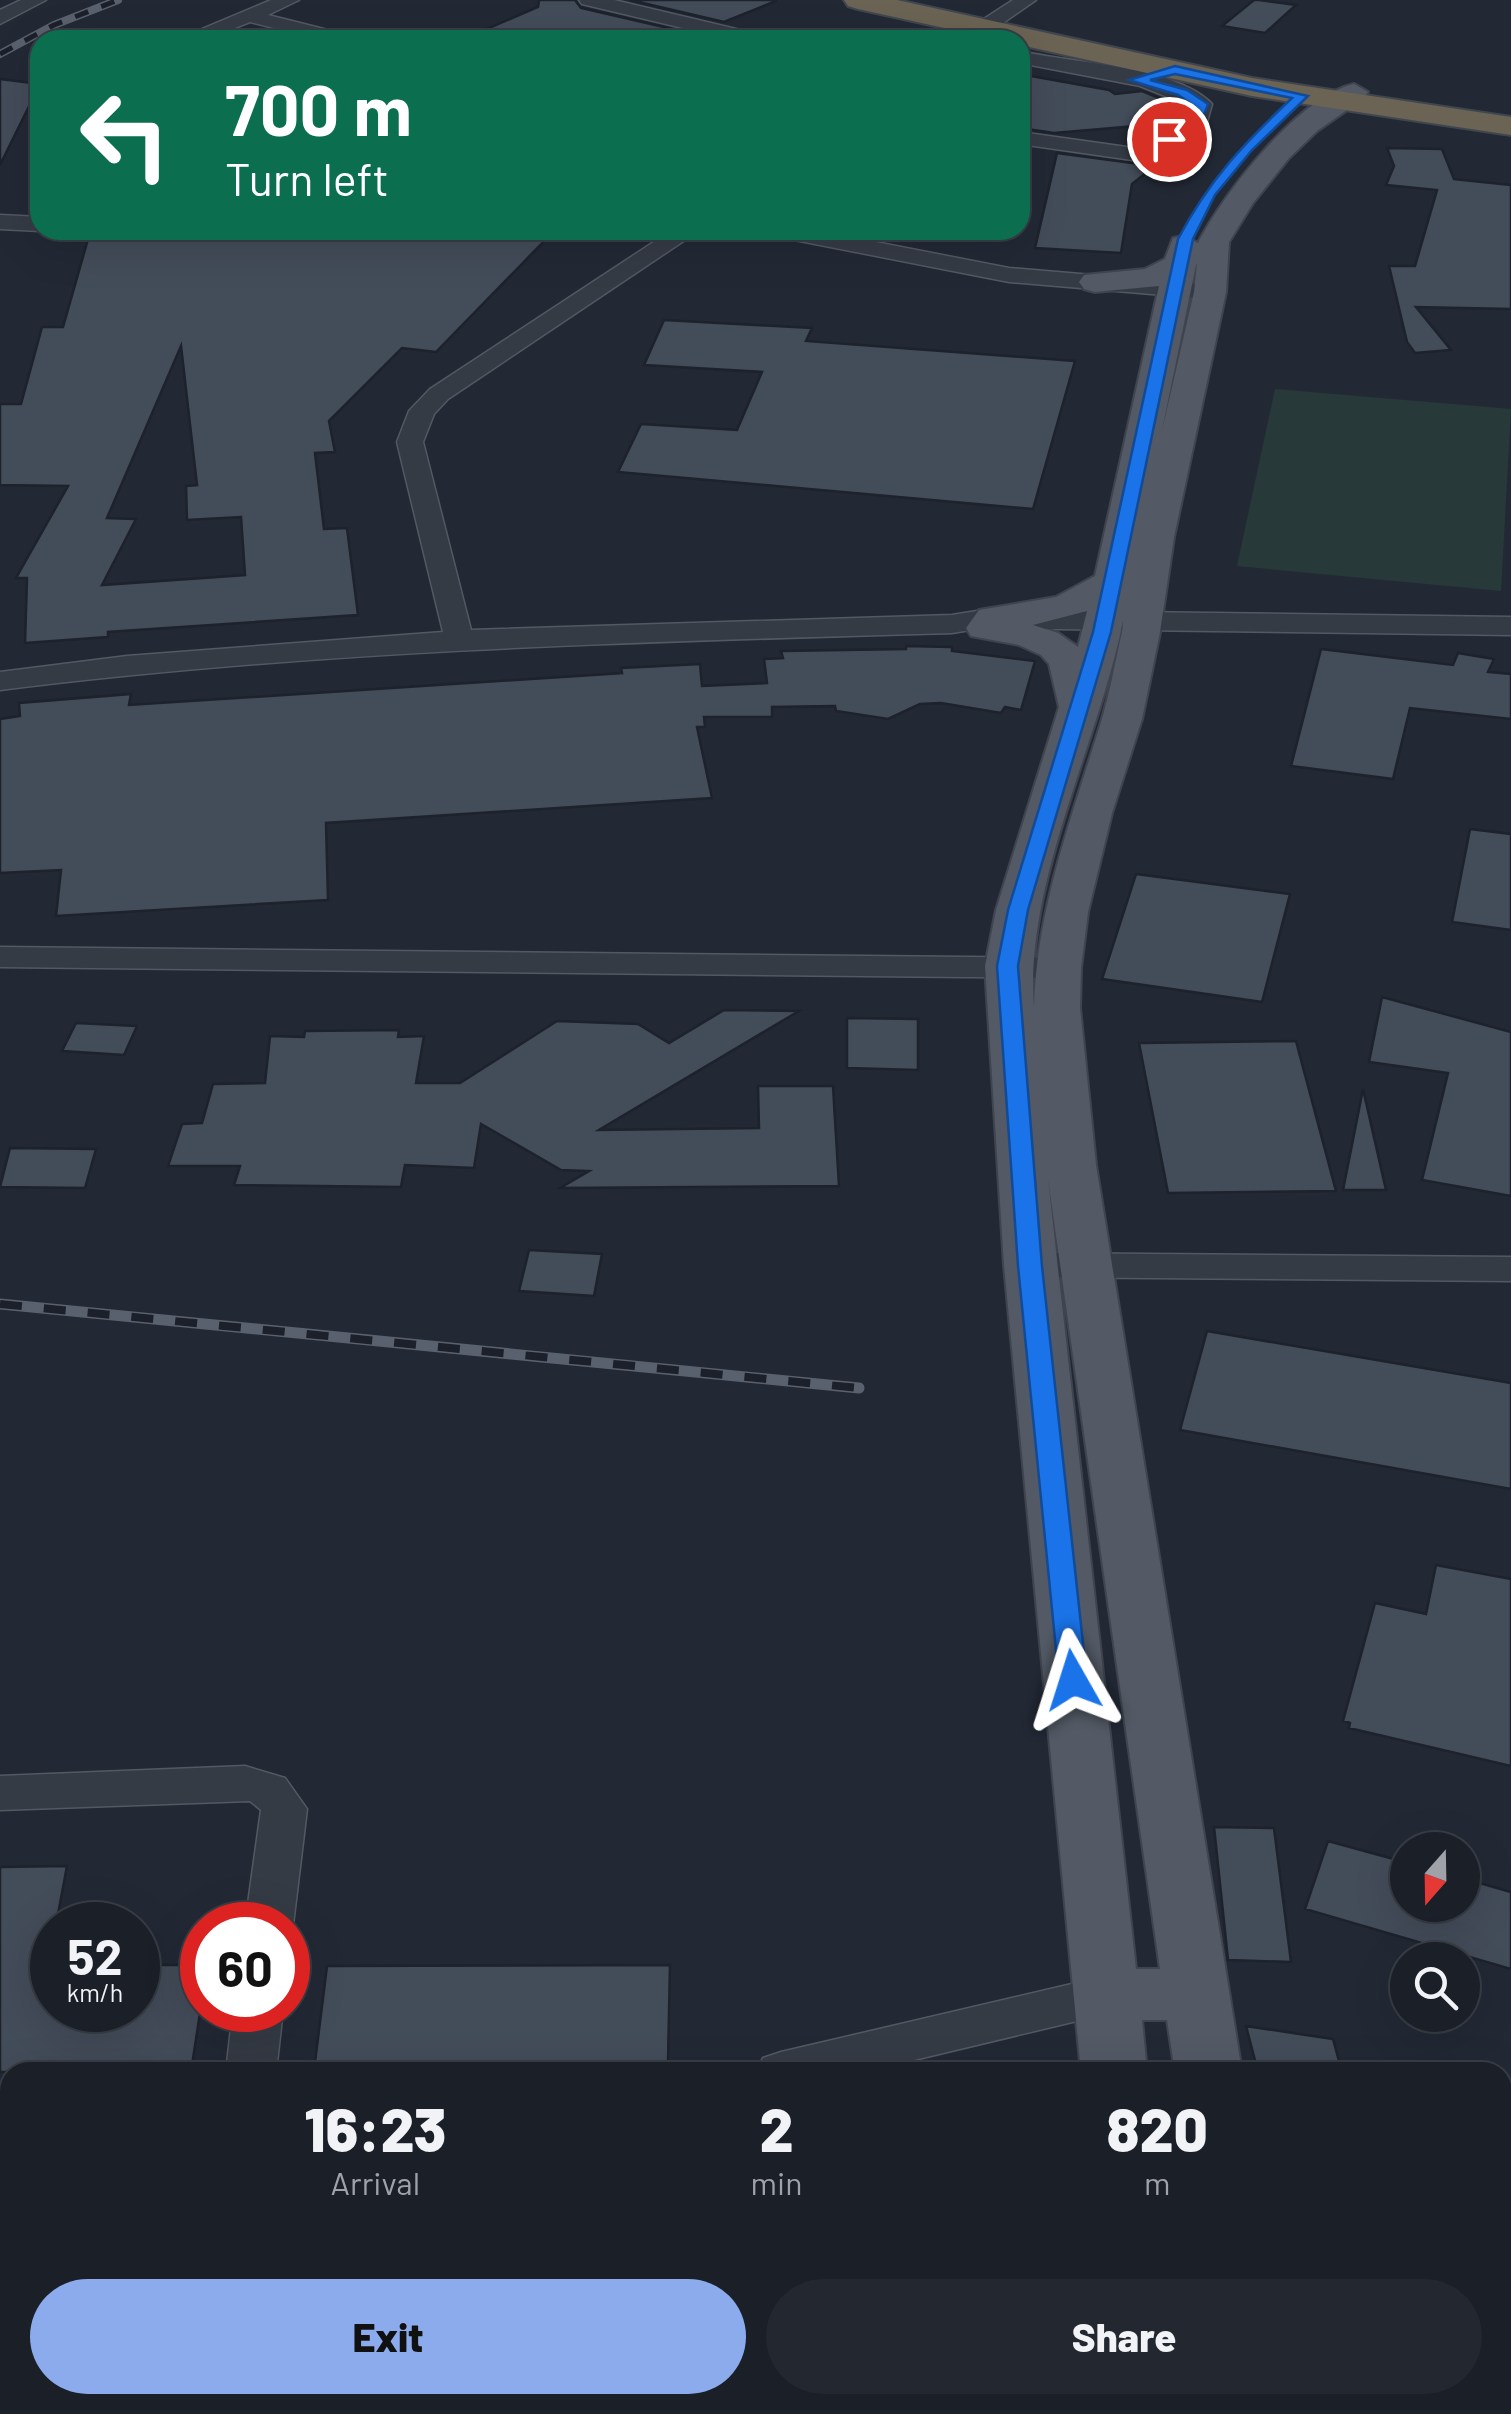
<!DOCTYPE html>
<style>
:root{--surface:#1a1f28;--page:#232730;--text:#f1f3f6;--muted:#9fa2a8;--line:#383d45;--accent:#8babec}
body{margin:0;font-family:Barlow,sans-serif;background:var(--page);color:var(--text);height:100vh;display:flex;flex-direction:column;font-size:38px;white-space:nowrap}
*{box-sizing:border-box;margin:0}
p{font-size:32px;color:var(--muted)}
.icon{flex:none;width:55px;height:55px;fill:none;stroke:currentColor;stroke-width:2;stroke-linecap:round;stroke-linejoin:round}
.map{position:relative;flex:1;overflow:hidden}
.side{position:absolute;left:0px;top:2062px;width:1512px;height:352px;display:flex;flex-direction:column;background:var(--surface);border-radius:30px 30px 0 0;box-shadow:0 10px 40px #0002,0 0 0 2px var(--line)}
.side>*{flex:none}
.hud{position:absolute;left:30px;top:30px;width:1000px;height:210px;border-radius:30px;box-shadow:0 10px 40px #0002,0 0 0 2px var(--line);background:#0b6e4f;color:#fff;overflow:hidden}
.needle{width:65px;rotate:200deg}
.tools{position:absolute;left:1390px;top:1832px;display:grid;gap:20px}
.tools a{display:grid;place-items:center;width:90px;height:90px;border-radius:50%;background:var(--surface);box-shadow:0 10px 40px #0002,0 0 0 2px var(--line);font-size:50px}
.speed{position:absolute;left:30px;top:1902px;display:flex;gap:20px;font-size:50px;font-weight:700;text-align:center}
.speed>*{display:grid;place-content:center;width:130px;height:130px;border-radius:50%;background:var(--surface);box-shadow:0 10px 40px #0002,0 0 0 2px var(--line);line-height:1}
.speed small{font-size:25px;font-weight:400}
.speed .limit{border:15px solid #d22;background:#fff;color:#111}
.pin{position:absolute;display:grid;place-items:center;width:85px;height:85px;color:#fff;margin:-42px;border:5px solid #fff;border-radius:50%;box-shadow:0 2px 10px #0007}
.me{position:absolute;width:110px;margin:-55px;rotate:354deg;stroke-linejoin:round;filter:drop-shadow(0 0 8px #0008)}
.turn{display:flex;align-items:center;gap:35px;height:210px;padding:0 30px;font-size:45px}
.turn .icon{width:130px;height:130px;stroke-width:2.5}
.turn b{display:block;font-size:70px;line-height:85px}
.eta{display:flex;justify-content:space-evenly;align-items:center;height:170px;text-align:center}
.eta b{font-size:60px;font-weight:800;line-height:70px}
.primary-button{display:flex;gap:20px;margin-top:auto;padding:20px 30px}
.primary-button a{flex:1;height:115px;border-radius:60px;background:var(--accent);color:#111;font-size:40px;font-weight:800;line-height:115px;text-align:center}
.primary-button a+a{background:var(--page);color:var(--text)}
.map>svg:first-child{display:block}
</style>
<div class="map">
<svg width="1511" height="2414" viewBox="0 0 1511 2414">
<rect width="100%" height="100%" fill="#222935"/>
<!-- green -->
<path fill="#28393a" d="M 1275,389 L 1511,409 L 1501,591 L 1237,566 Z"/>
<!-- building -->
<path fill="#434c59" stroke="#1d222c" stroke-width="2.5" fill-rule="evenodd" d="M 539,0 L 575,0 L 581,8 L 694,34 L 680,40 L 461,40 L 538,7 Z
M 630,0 L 776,0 L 776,1 L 724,22 Z
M 1254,0 L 1259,0 L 1296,5 L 1265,33 L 1222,26 Z
M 1020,74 L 1109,90 L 1115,94 L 1142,91 L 1164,100 L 1183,116 L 1171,123 L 1054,133 L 1020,128 Z
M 0,79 L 40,84 L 0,165 Z
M 1387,148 L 1442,149 L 1454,179 L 1511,185 L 1511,309 L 1416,307 L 1451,350 L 1415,353 L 1407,342 L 1389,266 L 1415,266 L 1437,190 L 1386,185 L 1394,166 Z
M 1057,153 L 1155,166 L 1132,184 L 1121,253 L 1035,248 Z
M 160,230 L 555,230 L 436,352 L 402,348 L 329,421 L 335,452 L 315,453 L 324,529 L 347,528 L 358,615 L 108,632 L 108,637 L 25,643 L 27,578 L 16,578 L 68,486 L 0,485 L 0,404 L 21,404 L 42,327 L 63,327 L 90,232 ZM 181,346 L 197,485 L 186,486 L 187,520 L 241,517 L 245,575 L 102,585 L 136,519 L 107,518 Z
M 664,320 L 812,328 L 806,341 L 1075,361 L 1033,509 L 618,472 L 641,424 L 737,430 L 762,372 L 644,365 Z
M 906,646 L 952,647 L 952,651 L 1035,661 L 1021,710 L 1005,707 L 1001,713 L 941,703 L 920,704 L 888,719 L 836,711 L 835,706 L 772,707 L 772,717 L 704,717 L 705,727 L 697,727 L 712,798 L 326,823 L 328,900 L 56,916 L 61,870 L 0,873 L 0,719 L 20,716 L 19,703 L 131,694 L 129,705 L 622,673 L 621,668 L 700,664 L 702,686 L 767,683 L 764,659 L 783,658 L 781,651 L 906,649 Z
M 1321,649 L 1453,665 L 1458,653 L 1494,659 L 1488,672 L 1511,674 L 1511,719 L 1410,708 L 1393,779 L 1291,766 Z
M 1470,829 L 1511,834 L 1511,930 L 1452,922 Z
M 1136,874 L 1290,894 L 1262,1002 L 1102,979 Z
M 1382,997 L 1511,1032 L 1511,1196 L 1422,1180 L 1448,1073 L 1369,1062 Z
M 724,1010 L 799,1011 L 599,1130 L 759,1128 L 758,1086 L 833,1086 L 839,1186 L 560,1188 L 589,1171 L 561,1170 L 481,1124 L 474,1168 L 405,1165 L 401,1187 L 234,1185 L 240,1166 L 168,1166 L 182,1124 L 202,1123 L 213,1084 L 265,1083 L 270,1036 L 304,1037 L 305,1031 L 399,1030 L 398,1037 L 424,1036 L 416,1083 L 460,1083 L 557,1021 L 638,1024 L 669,1043 Z
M 847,1018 L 918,1019 L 918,1070 L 847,1068 Z
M 76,1023 L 137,1026 L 124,1055 L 62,1051 Z
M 1296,1041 L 1336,1191 L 1168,1193 L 1139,1043 Z
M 1363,1089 L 1386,1190 L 1343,1190 Z
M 10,1148 L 96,1149 L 85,1188 L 0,1187 Z
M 529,1250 L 602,1254 L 594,1296 L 519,1291 Z
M 1207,1331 L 1511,1383 L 1511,1489 L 1180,1430 Z
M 1436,1565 L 1511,1579 L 1511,1766 L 1349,1728 L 1350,1723 L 1343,1721 L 1375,1603 L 1426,1614 Z
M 1214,1827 L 1274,1828 L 1291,1962 L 1228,1960 Z
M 1328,1841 L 1408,1863 L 1408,1905 L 1462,1905 L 1462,1878 L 1511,1892 L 1511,1969 L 1305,1909 Z
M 67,1866 L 56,1925 L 52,1925 L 52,2010 L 138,2010 L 138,1965 L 202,1965 L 202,2000 L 191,2072 L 0,2072 L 0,1867 Z
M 670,1965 L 668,2062 L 315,2062 L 327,1966 Z
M 1246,2026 L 1333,2039 L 1342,2072 L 1258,2072 Z"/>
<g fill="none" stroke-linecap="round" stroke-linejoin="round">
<defs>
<path id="minor" d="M 21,0 L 46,0 L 0,24 L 0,10 Z
M 271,0 L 299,0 L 268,15 L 352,36 L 355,40 L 321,40 L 250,22 L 204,40 L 176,40 Z
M 579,0 L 614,0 L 766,36 L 769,40 L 733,40 L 582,4 Z
M 1013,0 L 1036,0 L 990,32 L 976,32 L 976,24 Z
M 1020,51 C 1070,63 1177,66 1212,104 L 1207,122 L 1139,161 L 1020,144 L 1020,132 L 1134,148 L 1186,119 L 1190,106 L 1140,86 L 1020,63 Z
M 0,215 L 40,217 L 40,230 L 44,230 L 40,231 L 0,229 Z
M 672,230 L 700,230 L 448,399 L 434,414 L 423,442 L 471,630 L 952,615 L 983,610 L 1511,617 L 1511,635 L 983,628 L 952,633 C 633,642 317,650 0,690 L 0,672 L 127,656 L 443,632 L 397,442 L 409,411 L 430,389 Z
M 767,230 L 814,230 L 1009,268 L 1210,285 L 1222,292 L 1210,299 L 1009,282 L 779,237 Z
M 0,947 L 1058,958 L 1070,961 L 1075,968 L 1070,975 L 1058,978 L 0,967 Z
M 1030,1253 L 1511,1257 L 1511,1281 L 1030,1277 L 1016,1273 L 1011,1265 L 1016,1257 Z
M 245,1766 L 285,1778 L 307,1809 L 293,1925 L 288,1935 L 288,1925 L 245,1925 L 261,1810 L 250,1801 L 0,1810 L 0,1776 Z
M 1106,1976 L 1123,1981 L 1131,1995 L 1123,2009 L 1106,2014 L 864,2072 L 756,2072 L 763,2058 L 781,2052 Z
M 233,2010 L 283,2010 L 276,2072 L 226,2072 Z"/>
<path id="major" d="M 1354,84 L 1368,92 L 1364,98 L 1317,131 L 1289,158 L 1253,203 L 1229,242 L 1226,292 L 1174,537 L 1160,632 L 1142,719 L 1112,813 L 1088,912 L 1081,968 L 1080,1008 L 1096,1165 L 1242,2072 L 1175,2072 L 1167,2020 L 1142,2020 L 1147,2072 L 1081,2072 L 1004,1265 L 985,966 L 996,910 L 1059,707 L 1049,664 L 1041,655 L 1019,645 L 971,636 L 966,628 L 979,610 L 1056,597 L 1095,576 L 1159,286 L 1095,292 L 1084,289 L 1079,282 L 1084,275 L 1145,269 L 1165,259 L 1173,238 L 1184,236 L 1198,243 C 1223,194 1298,97 1354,84 ZM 1197,263 L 1194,292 L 1161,435 L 1196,265 ZM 1087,611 L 1078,647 L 1058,633 L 1033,625 ZM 1123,621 L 1122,632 C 1115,662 1110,693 1101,722 C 1072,817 1037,907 1034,1007 C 1024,883 1099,742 1123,621 ZM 1048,1179 L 1160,1969 L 1136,1969 Z
M 1112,2405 L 1186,2405 L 1187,2414 L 1113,2414 Z
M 1211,2405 L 1285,2405 L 1286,2414 L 1212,2414 Z"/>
<path id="highway" d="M 844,0 L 897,0 L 1252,78 L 1511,117 L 1511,135 L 1252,96 L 1020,45 L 1020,40 L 999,40 L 858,9 L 848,6 Z"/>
</defs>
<!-- minor casing -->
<use href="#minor" stroke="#535963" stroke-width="3"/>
<!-- major casing -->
<use href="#major" stroke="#3f444f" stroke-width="4"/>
<!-- highway casing -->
<use href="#highway" stroke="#404650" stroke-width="4"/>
<!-- minor -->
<use href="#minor" fill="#353b45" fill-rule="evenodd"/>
<!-- major -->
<use href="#major" fill="#535a65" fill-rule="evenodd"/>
<!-- highway -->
<use href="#highway" fill="#6b6353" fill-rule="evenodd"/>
<defs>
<path id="rail-far1" d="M 0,54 L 54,25 L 118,0"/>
<path id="rail" d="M 0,1304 L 859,1388"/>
</defs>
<!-- rail-far1 casing -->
<use href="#rail-far1" stroke="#5a616e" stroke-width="8"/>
<!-- rail casing -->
<use href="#rail" stroke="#5a616e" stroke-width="11"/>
<!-- rail-far1 -->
<use href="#rail-far1" stroke="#1b202a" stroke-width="5" stroke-dasharray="14" stroke-linecap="butt"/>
<!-- rail -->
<use href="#rail" stroke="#1b202a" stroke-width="8" stroke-dasharray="22" stroke-linecap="butt"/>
</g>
<!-- route -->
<path fill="#1a73e8" stroke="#114b97" stroke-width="2.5" d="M 1175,66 L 1308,96 L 1252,150 L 1215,195 L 1193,239 L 1111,632 L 1028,910 L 1018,966 L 1042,1266 L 1087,1680 L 1083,1687 L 1063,1687 L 1059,1680 L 1018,1266 L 997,966 L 1008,910 L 1093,632 L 1178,239 C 1209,180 1244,143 1292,98 L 1175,74 L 1150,80 L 1187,90 L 1208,104 C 1202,124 1187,142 1164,142 L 1164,136 L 1190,120 L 1194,106 L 1178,95 L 1129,80 Z"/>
</svg>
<div class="tools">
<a><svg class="needle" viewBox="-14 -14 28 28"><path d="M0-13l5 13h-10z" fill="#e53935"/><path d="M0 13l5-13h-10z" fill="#9fa2a8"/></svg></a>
<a><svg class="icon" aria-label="search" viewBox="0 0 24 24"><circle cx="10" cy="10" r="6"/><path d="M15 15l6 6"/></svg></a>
</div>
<div class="speed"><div>52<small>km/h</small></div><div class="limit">60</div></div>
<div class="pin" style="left:1169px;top:139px;background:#d93025"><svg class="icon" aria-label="arrive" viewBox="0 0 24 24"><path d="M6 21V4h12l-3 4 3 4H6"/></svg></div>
<svg class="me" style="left:1073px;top:1680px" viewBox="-20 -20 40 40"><path d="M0-17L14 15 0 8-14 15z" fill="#1a73e8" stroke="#fff" stroke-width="4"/></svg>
<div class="hud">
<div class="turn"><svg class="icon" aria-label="left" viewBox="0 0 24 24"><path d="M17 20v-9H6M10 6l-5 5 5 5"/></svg><div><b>700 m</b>Turn left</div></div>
</div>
<section class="side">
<div class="eta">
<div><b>16:23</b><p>Arrival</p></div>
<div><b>2</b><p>min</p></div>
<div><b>820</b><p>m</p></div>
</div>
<div class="primary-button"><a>Exit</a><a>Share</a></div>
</section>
</div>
